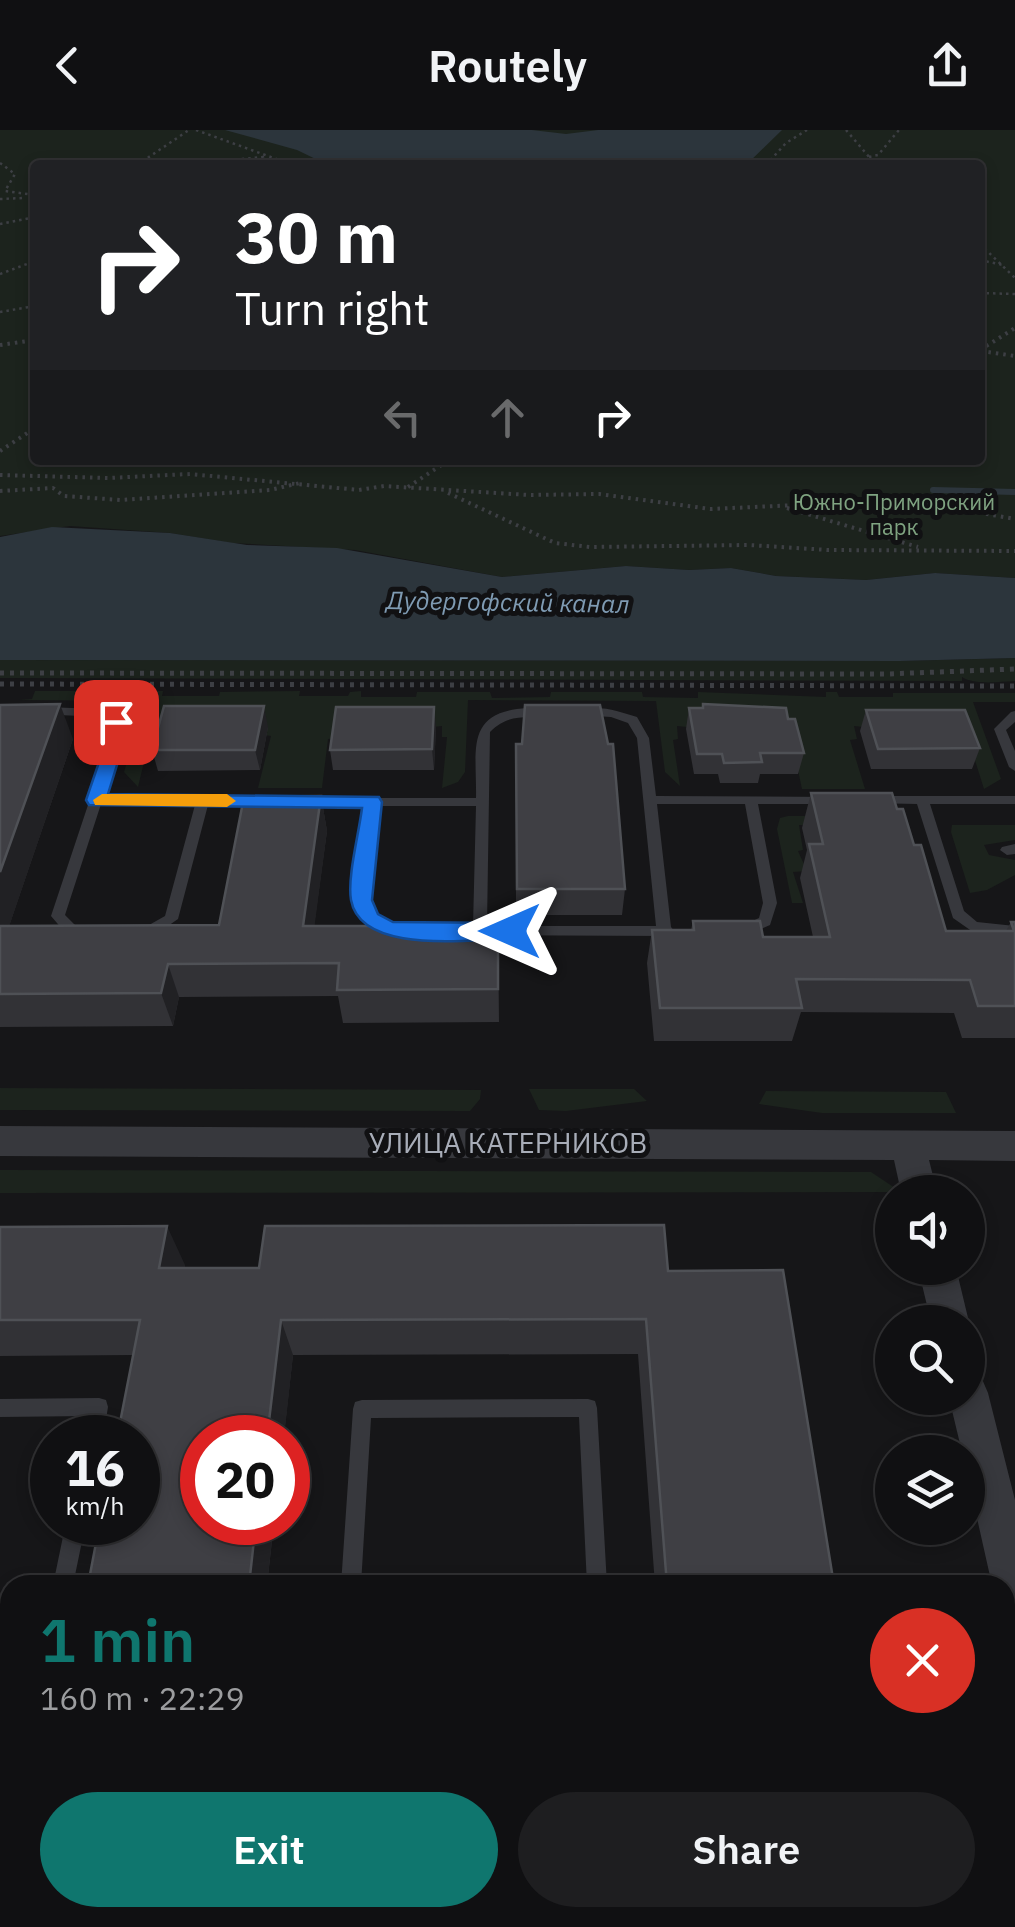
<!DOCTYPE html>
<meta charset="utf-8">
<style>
:root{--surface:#101012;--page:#1e1e20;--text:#f1f3f6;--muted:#9c9d9f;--line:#303032;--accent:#0f766e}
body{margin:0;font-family:"IBM Plex Sans",sans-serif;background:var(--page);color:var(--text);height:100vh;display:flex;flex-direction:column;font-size:38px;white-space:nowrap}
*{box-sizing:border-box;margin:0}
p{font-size:32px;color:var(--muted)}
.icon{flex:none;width:55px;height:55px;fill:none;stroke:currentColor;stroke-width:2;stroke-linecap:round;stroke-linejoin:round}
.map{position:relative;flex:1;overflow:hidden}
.panel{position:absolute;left:0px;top:1445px;width:1015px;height:352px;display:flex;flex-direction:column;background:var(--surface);border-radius:30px 30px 0 0;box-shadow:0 5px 15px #0003,0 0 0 2px var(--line)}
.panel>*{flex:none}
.top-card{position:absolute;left:30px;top:30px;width:955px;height:305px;border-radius:10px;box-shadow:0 5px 15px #0003,0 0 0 2px var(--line);background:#202124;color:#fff;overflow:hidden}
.controls{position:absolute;left:875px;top:1045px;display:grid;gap:20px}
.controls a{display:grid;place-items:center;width:110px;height:110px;border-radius:50%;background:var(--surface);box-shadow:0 5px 15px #0003,0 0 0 2px var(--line);font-size:50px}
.speed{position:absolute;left:30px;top:1285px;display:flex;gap:20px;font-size:50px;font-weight:700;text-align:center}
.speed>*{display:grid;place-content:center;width:130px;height:130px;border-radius:50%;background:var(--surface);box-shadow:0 5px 15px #0003,0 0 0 2px var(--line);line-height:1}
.speed small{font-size:25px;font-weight:400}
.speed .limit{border:15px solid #d22;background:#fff;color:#111}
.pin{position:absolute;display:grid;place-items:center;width:85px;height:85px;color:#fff;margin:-42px;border-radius:20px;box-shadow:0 5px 15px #0006}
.me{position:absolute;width:110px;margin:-55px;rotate:270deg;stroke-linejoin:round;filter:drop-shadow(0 0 8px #0008)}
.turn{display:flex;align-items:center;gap:35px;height:210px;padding:0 40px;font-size:45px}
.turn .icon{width:130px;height:130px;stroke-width:2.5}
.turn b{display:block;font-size:70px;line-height:85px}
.lanes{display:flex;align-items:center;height:95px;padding:0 40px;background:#0003;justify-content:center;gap:50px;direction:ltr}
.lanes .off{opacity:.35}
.round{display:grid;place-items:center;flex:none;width:105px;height:105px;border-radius:52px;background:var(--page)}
.head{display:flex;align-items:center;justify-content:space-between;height:170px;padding:0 40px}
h1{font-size:60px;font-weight:600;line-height:75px;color:var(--accent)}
.button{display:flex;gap:20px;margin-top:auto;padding:20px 40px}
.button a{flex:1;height:115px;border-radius:60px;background:var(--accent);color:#fff;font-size:40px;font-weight:600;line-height:115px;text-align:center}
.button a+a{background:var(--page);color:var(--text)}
header{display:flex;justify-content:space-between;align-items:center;height:130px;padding:0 40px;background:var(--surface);font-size:45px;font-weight:600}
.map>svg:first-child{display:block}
</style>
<header><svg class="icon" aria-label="back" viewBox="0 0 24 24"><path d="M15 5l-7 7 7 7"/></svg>Routely<svg class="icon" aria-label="share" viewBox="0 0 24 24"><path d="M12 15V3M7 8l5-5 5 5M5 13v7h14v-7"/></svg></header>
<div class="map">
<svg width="1015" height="1797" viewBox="0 0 1015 1797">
<rect width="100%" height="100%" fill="#161618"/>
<!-- green -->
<path fill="#1c231d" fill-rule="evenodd" d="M 0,0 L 1015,0 L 1015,448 L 935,443 L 866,450 L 776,446 L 731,438 L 689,440 L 626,436 L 502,447 L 355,420 L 232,413 L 170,403 L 70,396 L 0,406 ZM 35,35 L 980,35 L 980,330 L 35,330 Z
M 1015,528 L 1015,551 C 998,552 974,555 962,547 L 962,551 L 0,548 L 0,530 L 900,531 Z
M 35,561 L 163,561 L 162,566 L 219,566 L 220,562 L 300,561 L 299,566 L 348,566 L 350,562 L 361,561 L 361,567 L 416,567 L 417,562 L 490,562 L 492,568 L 550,567 L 551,562 L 642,562 L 643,567 L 698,568 L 698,562 L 826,567 L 826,562 L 837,562 L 839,567 L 893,567 L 893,563 L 1015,563 L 1015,572 L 973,572 L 1001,649 L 984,659 L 968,608 L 854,596 L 857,609 L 850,610 L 865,659 L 802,659 L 791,607 L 677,596 L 678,609 L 673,610 L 680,656 L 665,642 L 656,571 L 468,570 L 465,642 L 458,652 L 442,658 L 447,607 L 442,607 L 442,596 L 328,609 L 322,658 L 258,658 L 271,606 L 264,605 L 266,595 L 150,607 L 138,657 L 124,642 L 145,571 L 19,570 L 32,569 Z
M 788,686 L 878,686 L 884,695 L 799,695 L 803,720 L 798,721 L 807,741 L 793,742 L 803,773 L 792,773 L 777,699 L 780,688 Z
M 952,695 L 1015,695 L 1015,710 L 984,715 L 989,725 L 1015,730 L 1015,745 L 987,760 L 970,763 L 951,702 Z
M 0,958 L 481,960 L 480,969 L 470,981 L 0,980 Z
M 529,959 L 634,959 L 647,971 L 566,981 L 539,980 Z
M 766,961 L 946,962 L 956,983 L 822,983 L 759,974 Z
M 0,1040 L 871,1042 L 901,1062 L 0,1063 Z"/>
<!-- water -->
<path fill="#2c353c" d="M 225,0 L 532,0 L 566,4 L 598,0 L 782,0 L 746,35 L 328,35 L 297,20 Z
M 52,397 L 170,403 L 247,415 L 337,418 L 502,447 L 626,436 L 689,440 L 731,438 L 776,446 L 866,450 L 935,443 L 1015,448 L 1015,528 L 900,531 L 0,530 L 0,407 Z"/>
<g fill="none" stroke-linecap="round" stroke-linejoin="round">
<!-- stream -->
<path stroke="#2c353c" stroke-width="6" d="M 933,360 L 1015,362"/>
<!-- path-far3 -->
<path stroke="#3d3f44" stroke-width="2.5" stroke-dasharray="2.5 4" stroke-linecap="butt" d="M 196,0 L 293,35
M 846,0 L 876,35
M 869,27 L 878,25 L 899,0
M 0,33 L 15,44 L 5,61 L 35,65
M 137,35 L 189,0
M 177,35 L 263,27 L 263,35
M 766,35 L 786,13 L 807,0
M 806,35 L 856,30
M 0,69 L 24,68
M 0,94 L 35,87
M 980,114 L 1015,148
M 980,130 L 1003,135
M 0,144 L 35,131
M 980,163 L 1015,164
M 0,182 L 35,176"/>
<!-- path-far2 -->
<path stroke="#3d3f44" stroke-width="4" stroke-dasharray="2.5 5" stroke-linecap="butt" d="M 0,215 L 35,210
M 980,220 L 1015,198
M 981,221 L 1015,226
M 0,321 L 35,298
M 0,345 L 108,348 L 190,344 L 359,360 L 384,356 L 529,365 L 599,364 L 710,379 L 908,370 L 1015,389
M 408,357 L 449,330
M 0,361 L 53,358 L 64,366 L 121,370 L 270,360 L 300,353
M 448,363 L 555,413 L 590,417 L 749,415 L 828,420 L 1015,421
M 787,378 L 918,417"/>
<!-- path-far1 -->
<path stroke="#3d3f44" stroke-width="5" stroke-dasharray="4 6" stroke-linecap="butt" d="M 0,543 L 887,544 L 1015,539
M 0,554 L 1015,556"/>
<!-- path -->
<path stroke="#3d3f44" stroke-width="9" stroke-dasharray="8 10" stroke-linecap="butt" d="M 0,1776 L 10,1776
M 835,1788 L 836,1797"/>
<!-- service -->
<path fill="#37383d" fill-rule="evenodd" d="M 43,577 L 102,579 L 120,588 L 123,606 L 104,666 L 264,667 L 270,671 L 264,675 L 208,675 L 178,789 L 152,807 L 147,808 L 140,803 L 142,799 L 165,786 L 195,675 L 101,674 L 65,785 L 78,798 L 89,799 L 91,803 L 84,808 L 69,807 L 51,786 L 111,606 L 110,593 L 100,587 L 39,584 L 37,581 Z
M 527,578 L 545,578 L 551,582 C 529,592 512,580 490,602 L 487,796 L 656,796 L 637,608 L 628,593 L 611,587 L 579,585 L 577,582 C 595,573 618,581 637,587 L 649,608 L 656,666 L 835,667 L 835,673 L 830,674 L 758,674 L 777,773 L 770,795 L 745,806 L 738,801 L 740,797 L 759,788 L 763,773 L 745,674 L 657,674 L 671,797 L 674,801 L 667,806 L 462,805 L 460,801 L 462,797 L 473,796 L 476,676 L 378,676 C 374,704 360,757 376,782 C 382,792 393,793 404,796 L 406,800 L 399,805 C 392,804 382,803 376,799 C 341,778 360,708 365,676 L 302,675 L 296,671 L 297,668 L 476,668 C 477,620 464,582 527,578 Z
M 1015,581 L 1015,592 L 1006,600 L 1015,621 L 1015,641 L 1009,637 L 994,599 L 1011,582 Z
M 873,666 L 1015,666 L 1015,674 L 930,674 L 964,781 L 977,792 L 1015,796 L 1015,806 L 973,802 L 953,788 L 917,674 L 868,673 L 868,667 Z
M 1015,714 L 1015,724 L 1007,725 L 1000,720 L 1002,717 Z
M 99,1268 L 106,1270 L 108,1277 L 103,1308 L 84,1308 L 88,1286 L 0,1287 L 0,1269 Z
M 588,1269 L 595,1271 L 597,1278 L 607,1455 L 587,1455 L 579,1287 L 371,1288 L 361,1455 L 341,1455 L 353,1279 L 355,1272 L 362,1270 Z
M 66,1392 L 86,1392 L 73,1455 L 53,1455 Z
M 0,1577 L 10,1577 L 10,1599 L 0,1599 Z
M 1005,1752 L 1015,1752 L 1015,1776 L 1005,1776 Z
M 90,1788 L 114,1788 L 112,1797 L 88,1797 Z
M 292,1788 L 316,1788 L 315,1797 L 291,1797 Z"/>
<!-- minor -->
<path fill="#37383d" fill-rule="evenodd" d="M 0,996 L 1015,1001 L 1015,1031 L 929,1030 L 937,1062 L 901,1062 L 894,1030 L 0,1026 Z
M 918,1138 L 956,1138 L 969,1192 L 968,1196 L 968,1192 L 931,1192 Z
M 968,1243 L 982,1249 L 988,1263 L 1015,1370 L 1015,1480 L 1005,1476 L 1005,1455 L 992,1455 L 968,1348 L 968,1322 L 962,1322 L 949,1268 L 968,1268 Z"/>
</g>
<!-- wall -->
<path fill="#323236" d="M 703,574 L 788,589 L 804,623 L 798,644 L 760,644 L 758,653 L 720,653 L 718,644 L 694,644 L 686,599 L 689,578 L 702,578 Z
M 0,575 L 73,609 L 9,796 L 219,795 L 321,666 L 327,701 L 314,796 L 498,796 L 499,892 L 343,893 L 338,866 L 179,867 L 173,896 L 0,897 Z
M 866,580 L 980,618 L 972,639 L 871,639 L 860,601 Z
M 268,597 L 260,640 L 158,641 L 152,620 Z
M 436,597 L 434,640 L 333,640 L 330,620 Z
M 516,614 L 625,759 L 622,785 L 516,785 Z
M 811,663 L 897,679 L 914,715 L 946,801 L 1006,801 L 1011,792 L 1015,792 L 1015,908 L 962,908 L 954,883 L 801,882 L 792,911 L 654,911 L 647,833 L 652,800 L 691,800 L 693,791 L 763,807 L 813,807 L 800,748 L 807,720 L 802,698 Z
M 0,1097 L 185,1135 L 184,1138 L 668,1141 L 834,1455 L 655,1455 L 638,1224 L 293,1225 L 267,1455 L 88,1455 L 133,1225 L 0,1226 Z"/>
<!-- shaded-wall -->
<path fill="#212124" d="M 60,574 L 73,609 L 0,823 L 0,742 Z
M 264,576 L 268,597 L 260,640 L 255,620 Z
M 434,577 L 436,597 L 434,640 L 432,619 Z
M 321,666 L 327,701 L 310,830 L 303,796 Z
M 168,834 L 179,867 L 173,896 L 161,863 Z
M 167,1096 L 185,1135 L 177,1175 L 159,1138 Z
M 281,1190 L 293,1225 L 284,1308 L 267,1308 Z
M 256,1392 L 274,1392 L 267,1455 L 249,1455 Z"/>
<!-- building -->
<path fill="#3f3f44" stroke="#4f5156" stroke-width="2.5" d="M 60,574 L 0,742 L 0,575 Z
M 703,574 L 786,578 L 788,589 L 795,589 L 804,623 L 760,623 L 762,632 L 724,633 L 722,624 L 697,624 L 689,578 L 703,578 Z
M 525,575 L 600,575 L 608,614 L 613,614 L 625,759 L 517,759 L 516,614 L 522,614 Z
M 164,576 L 264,576 L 255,620 L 152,620 Z
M 336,577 L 434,577 L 432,619 L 330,620 Z
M 866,580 L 965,580 L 980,618 L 878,619 Z
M 811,663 L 892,663 L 897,679 L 903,679 L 914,715 L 921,715 L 946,801 L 1014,801 L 1011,792 L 1015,792 L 1015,876 L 978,876 L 970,850 L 796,849 L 802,878 L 660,878 L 652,800 L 694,800 L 693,791 L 760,791 L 763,807 L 830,807 L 809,714 L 823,714 Z
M 321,666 L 303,796 L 498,796 L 498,859 L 337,860 L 339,833 L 168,834 L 161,863 L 0,864 L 0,796 L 219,795 L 244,667 Z
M 664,1095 L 668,1141 L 783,1140 L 834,1455 L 667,1455 L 646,1189 L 281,1190 L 267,1308 L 202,1308 L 202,1392 L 256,1392 L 249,1455 L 88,1455 L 100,1392 L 138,1392 L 138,1308 L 117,1308 L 140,1190 L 0,1190 L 0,1097 L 167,1096 L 159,1138 L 259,1138 L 265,1096 Z"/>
<!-- route -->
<path fill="#1a73e8" stroke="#114b97" stroke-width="2.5" d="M 116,586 L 125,592 L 126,606 L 108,664 L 379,667 L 382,672 L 372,770 L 378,784 L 393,792 L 510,793 L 521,801 L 510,809 C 469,809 361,825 351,770 C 347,748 359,703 362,678 L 89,675 L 86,670 L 108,606 L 107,592 Z"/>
<!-- slow -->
<path fill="#f59e0b" d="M 102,664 L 227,664 L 236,671 L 227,677 L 95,675 L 93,670 Z"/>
<g text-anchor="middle" stroke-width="10" stroke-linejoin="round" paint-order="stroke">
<!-- far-park labels -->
<g font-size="22" fill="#7fa381" stroke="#111113">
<text x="894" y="380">Южно-Приморский<tspan x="894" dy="25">парк</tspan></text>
</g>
<!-- far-water labels -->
<g font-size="25" font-style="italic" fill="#7f9bb3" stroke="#111113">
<text transform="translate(508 472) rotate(1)" y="9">Дудергофский канал</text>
</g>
<!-- street labels -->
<g font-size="28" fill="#a8adb8" stroke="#111113">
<text x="508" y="1023">УЛИЦА КАТЕРНИКОВ</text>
</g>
</g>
</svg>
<div class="controls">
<a><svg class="icon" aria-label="sound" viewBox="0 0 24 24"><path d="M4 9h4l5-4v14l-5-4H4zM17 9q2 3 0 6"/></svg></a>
<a><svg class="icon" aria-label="search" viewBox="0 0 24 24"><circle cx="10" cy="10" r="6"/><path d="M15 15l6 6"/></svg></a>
<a><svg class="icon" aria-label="layers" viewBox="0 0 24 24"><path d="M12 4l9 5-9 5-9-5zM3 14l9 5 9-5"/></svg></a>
</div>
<div class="speed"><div>16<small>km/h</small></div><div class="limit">20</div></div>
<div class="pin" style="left:116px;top:592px;background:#d93025"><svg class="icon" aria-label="arrive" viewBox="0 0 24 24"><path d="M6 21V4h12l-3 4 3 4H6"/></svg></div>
<svg class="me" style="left:510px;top:801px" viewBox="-20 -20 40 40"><path d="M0-17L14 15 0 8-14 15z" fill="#1a73e8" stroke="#fff" stroke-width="4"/></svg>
<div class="top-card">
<div class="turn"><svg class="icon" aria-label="right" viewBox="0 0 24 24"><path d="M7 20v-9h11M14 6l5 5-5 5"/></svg><div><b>30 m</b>Turn right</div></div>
<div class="lanes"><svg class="icon off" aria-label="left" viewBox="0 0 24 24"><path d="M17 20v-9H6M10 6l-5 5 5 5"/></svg><svg class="icon off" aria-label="ahead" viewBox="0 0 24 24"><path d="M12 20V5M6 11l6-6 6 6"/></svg><svg class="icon" aria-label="right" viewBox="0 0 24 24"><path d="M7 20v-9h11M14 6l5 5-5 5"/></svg></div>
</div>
<section class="panel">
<div class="head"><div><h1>1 min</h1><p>160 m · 22:29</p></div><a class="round" style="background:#d93025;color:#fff"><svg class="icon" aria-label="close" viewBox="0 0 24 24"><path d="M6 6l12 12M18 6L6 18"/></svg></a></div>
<div class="button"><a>Exit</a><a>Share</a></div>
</section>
</div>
